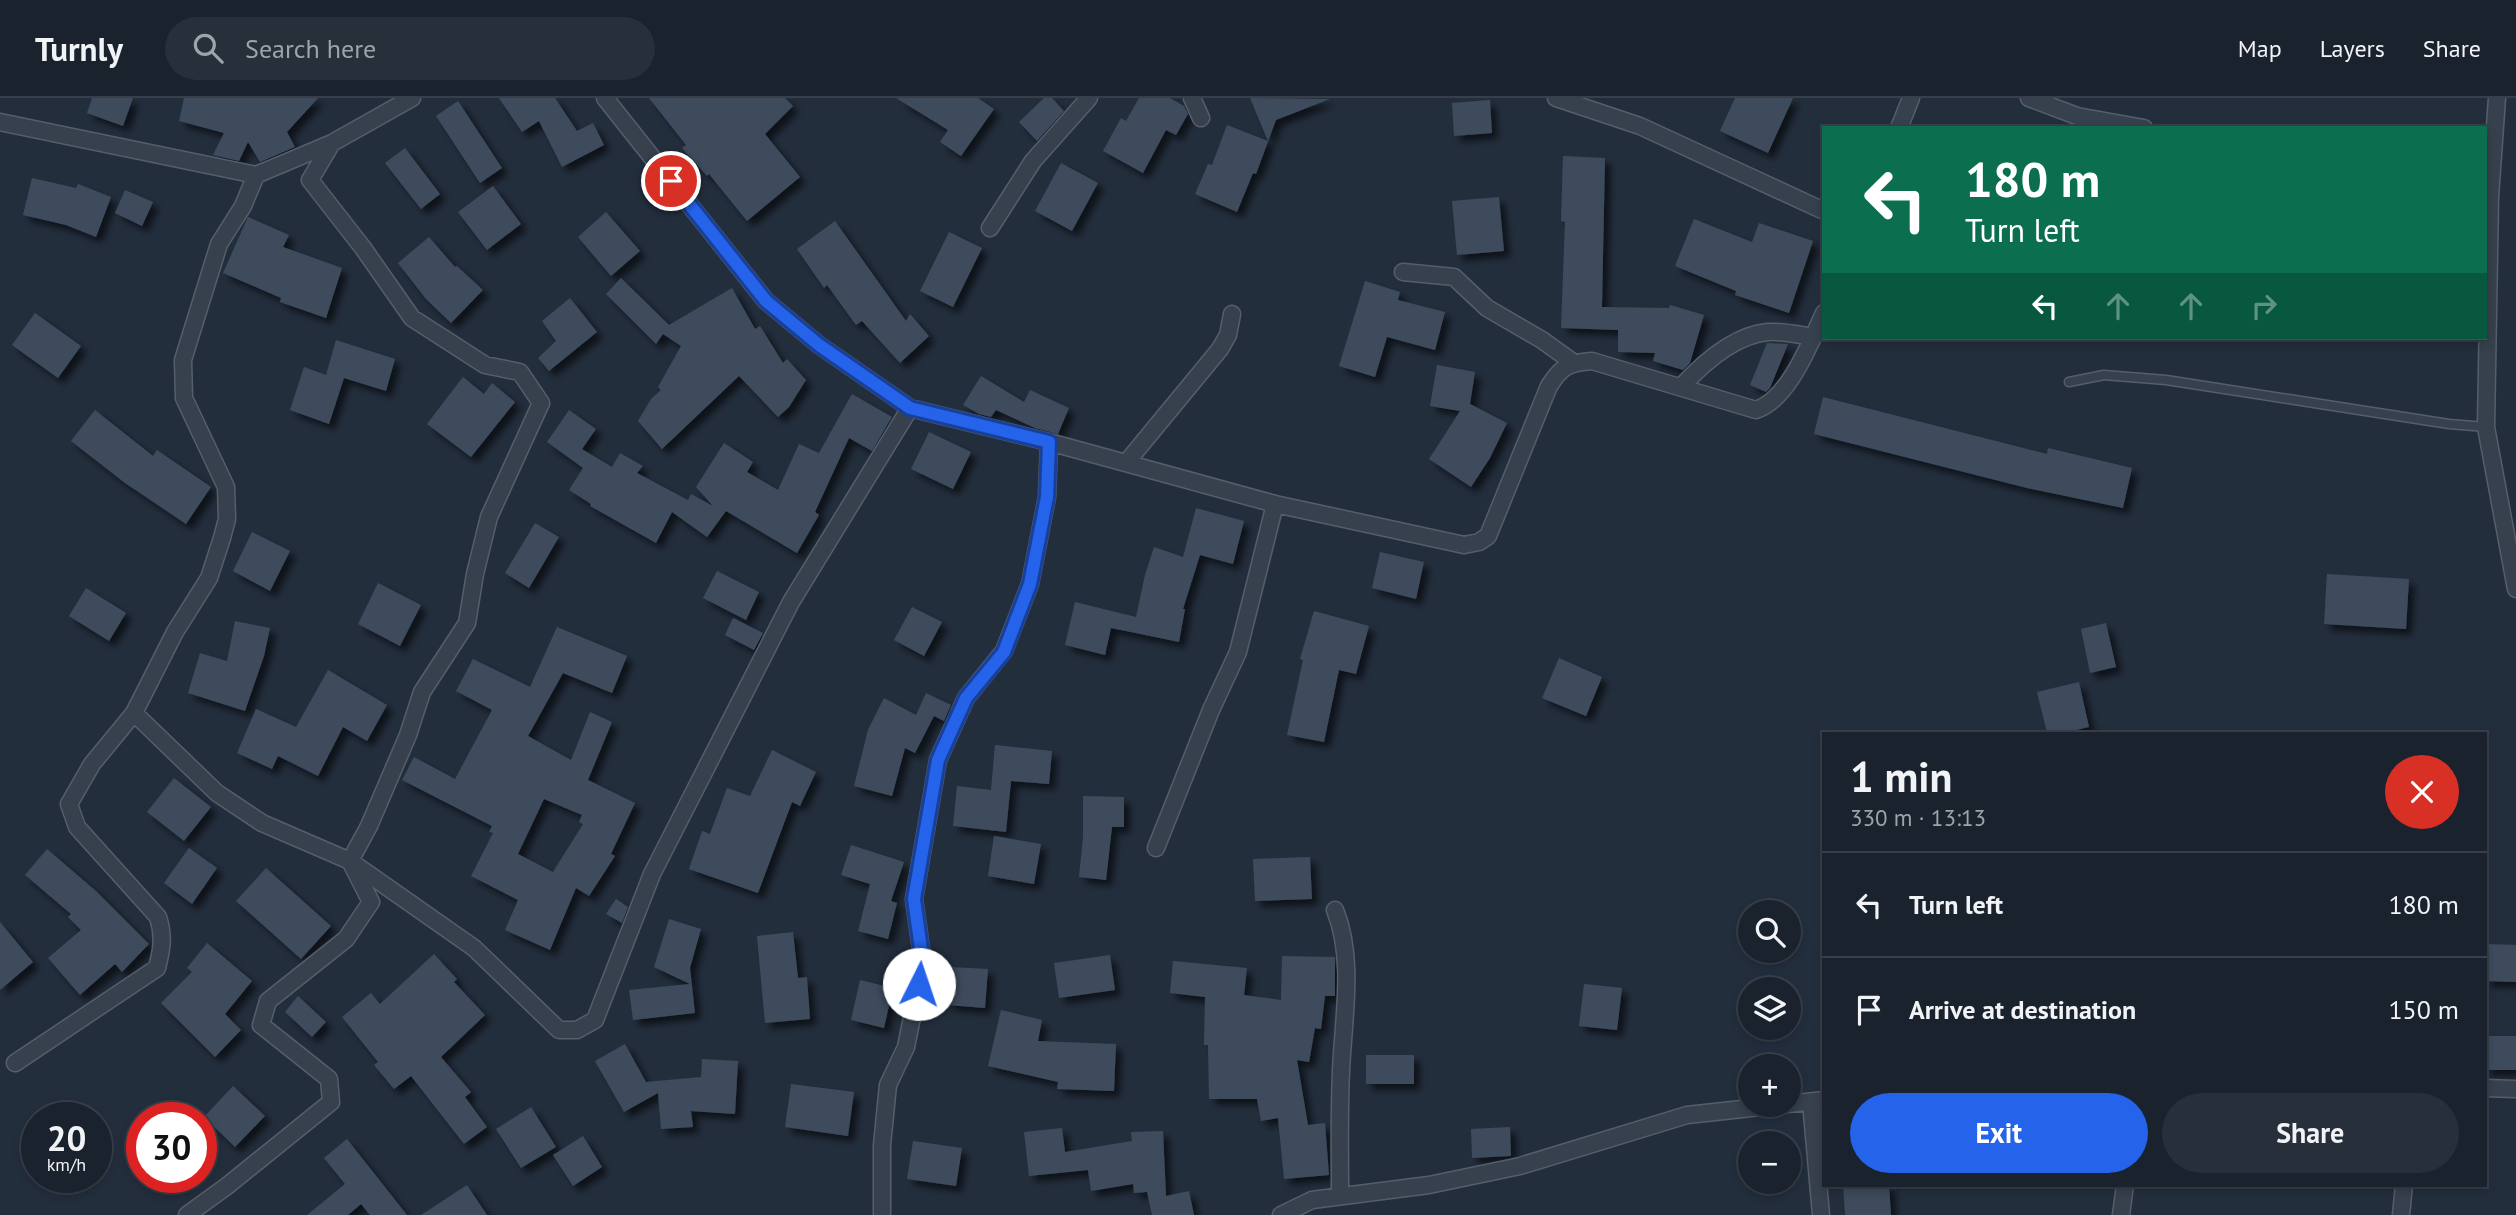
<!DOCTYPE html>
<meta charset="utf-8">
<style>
:root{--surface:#1a222e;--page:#272f3a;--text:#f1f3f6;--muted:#9fa4aa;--line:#383f4a;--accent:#2563eb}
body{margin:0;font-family:"PT Sans",sans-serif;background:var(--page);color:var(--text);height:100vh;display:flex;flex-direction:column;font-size:26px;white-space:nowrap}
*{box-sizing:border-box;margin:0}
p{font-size:23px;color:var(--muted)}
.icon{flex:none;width:38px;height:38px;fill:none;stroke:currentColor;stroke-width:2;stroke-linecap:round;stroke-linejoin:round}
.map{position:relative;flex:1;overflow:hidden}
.sheet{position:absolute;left:1822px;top:634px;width:665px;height:455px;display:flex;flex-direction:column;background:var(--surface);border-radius:0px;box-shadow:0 4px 10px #0003,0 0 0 2px var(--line)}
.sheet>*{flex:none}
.top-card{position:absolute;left:1822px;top:28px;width:665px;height:214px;border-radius:0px;box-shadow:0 4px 10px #0003,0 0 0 2px var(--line);background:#0b6e4f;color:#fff;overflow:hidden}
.fabs{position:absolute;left:1738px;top:802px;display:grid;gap:14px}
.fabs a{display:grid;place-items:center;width:63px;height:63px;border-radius:50%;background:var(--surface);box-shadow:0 4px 10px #0003,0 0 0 2px var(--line);font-size:35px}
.speed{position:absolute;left:21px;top:1004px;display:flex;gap:14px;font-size:35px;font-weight:700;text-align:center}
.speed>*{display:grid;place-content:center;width:91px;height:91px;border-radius:50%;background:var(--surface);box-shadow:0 4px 10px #0003,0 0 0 2px var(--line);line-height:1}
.speed small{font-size:18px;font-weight:400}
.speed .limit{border:10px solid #d22;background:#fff;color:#111}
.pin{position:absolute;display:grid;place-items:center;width:60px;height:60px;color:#fff;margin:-30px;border:4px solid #fff;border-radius:50%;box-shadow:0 2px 7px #0007}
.me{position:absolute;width:77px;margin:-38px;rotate:4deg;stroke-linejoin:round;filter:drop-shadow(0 0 5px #0008)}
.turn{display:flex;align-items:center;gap:24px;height:147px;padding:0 28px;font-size:32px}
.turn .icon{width:91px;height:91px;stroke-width:2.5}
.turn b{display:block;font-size:49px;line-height:60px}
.lanes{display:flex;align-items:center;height:66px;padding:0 28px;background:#0003;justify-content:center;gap:35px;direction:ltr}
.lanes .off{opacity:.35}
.round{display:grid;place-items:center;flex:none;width:74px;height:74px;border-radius:37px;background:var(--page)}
.headline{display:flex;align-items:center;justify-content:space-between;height:119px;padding:0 28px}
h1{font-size:42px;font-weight:800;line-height:52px}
.cta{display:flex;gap:14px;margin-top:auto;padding:14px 28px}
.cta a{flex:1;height:80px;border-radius:42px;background:var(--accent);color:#fff;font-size:28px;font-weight:800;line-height:80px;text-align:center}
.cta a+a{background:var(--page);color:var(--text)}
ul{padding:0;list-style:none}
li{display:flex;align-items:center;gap:21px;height:105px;padding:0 28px;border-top:2px solid var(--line)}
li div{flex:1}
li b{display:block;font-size:26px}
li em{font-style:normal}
header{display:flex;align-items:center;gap:42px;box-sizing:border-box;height:98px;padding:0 35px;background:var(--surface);border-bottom:2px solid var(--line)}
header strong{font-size:33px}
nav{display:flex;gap:38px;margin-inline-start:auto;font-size:24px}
.search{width:490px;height:63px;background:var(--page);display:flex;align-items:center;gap:18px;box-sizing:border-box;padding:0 24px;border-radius:38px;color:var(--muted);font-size:26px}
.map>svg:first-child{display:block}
</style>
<header>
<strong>Turnly</strong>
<div class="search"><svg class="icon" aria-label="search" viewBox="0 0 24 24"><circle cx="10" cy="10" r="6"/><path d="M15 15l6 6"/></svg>Search here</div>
<nav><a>Map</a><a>Layers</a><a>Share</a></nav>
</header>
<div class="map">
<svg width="2516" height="1117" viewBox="0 0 2516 1117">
<defs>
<filter id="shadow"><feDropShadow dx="6" dy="6" stdDeviation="3.5" flood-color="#0009"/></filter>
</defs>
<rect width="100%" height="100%" fill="#232e3d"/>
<!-- building -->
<path fill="#3e4c5d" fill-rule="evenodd" filter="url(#shadow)" d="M 92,0 L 133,0 L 123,28 L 87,15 Z
M 184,0 L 318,0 L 287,34 L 295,49 L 260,64 L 248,44 L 239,63 L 213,57 L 224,35 L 179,23 Z
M 499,0 L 555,0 L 577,33 L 593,25 L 604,47 L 562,69 L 539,23 L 522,34 Z
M 649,0 L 785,0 L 793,8 L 765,36 L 800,79 L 747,123 L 709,76 L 707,78 L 682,50 L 686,47 Z
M 896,0 L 978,0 L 994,11 L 961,58 L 940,44 L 948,32 Z
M 1044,0 L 1052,0 L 1064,13 L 1037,43 L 1019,24 Z
M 1139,0 L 1170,0 L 1184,8 L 1188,16 L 1176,37 L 1166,32 L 1143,75 L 1103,53 L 1121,20 L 1126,23 Z
M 1250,0 L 1330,1 L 1276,22 L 1256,76 L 1253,75 L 1237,114 L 1195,96 L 1208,66 L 1212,67 L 1227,27 L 1268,43 Z
M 1735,0 L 1793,0 L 1768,55 L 1720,33 Z
M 1490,2 L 1492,35 L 1454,38 L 1452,5 Z
M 458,3 L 502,70 L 480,85 L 436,18 Z
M 405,50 L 440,96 L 421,111 L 385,65 Z
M 1563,58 L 1605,60 L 1602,209 L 1669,210 L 1670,207 L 1704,217 L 1690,265 L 1683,272 L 1653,263 L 1655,255 L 1618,254 L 1618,232 L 1561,230 L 1565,124 L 1561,123 Z
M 1061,65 L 1098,85 L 1072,133 L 1035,113 Z
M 652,76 L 665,92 L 653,102 L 640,87 Z
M 32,80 L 76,90 L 78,86 L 111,99 L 96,139 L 66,127 L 23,117 Z
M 493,88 L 521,126 L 487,152 L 458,114 Z
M 125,92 L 153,104 L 142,128 L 115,115 Z
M 1499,99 L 1504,153 L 1457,157 L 1452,103 Z
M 606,114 L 640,153 L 611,178 L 578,139 Z
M 248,119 L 289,137 L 283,149 L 342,170 L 326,220 L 280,204 L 281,200 L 223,175 Z
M 1694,121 L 1752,144 L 1759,125 L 1813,143 L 1789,215 L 1735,197 L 1736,193 L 1675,168 Z
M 835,123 L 906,223 L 910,216 L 929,238 L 900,265 L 862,223 L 856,227 L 827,187 L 824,190 L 797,151 Z
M 949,134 L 982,150 L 953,209 L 920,193 Z
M 429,139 L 455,169 L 457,168 L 483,192 L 451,225 L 426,201 L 398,165 Z
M 621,180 L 669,227 L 732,190 L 755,231 L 760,228 L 783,265 L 787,261 L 806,282 L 789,309 L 778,319 L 739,278 L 662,351 L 638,323 L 651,301 L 661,292 L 658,289 L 681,248 L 663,236 L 656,246 L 606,196 Z
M 1365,183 L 1400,194 L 1398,202 L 1445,214 L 1435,252 L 1387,239 L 1375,279 L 1339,268 Z
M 570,200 L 597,234 L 549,273 L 538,260 L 556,243 L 542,223 Z
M 35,215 L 81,248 L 58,280 L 12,247 Z
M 336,242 L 395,261 L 386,293 L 344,280 L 329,326 L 290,312 L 304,269 L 326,277 Z
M 1767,245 L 1788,246 L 1770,290 L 1766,294 L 1750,287 Z
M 1437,267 L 1475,274 L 1470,306 L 1507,325 L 1490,360 L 1471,389 L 1429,361 L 1460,313 L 1430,308 Z
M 981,278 L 1024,304 L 1030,292 L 1069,310 L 1058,336 L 1035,330 L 996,312 L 991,319 L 979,316 L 963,307 Z
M 463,279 L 484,296 L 492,285 L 515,304 L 471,359 L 427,326 Z
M 852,296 L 892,319 L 872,353 L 849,340 L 815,414 L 819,417 L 797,455 L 726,413 L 707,439 L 672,414 L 656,445 L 590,408 L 591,406 L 569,392 L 583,370 L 547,344 L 569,312 L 596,331 L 582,351 L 612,369 L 620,355 L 643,368 L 637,375 L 688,402 L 691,396 L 713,408 L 696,389 L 724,345 L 753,364 L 747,374 L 778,392 L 799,346 L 819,355 Z
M 1823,299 L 2047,356 L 2048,350 L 2132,370 L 2123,410 L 2027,390 L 1814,336 Z
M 95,312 L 153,358 L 157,352 L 211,389 L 186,426 L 125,385 L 71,343 Z
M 929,334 L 971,354 L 953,391 L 911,371 Z
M 1196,410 L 1244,423 L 1233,466 L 1200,457 L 1183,511 L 1185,511 L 1179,544 L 1111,530 L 1105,557 L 1065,547 L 1075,504 L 1136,519 L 1145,477 L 1154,449 L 1183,459 Z
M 535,425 L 559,439 L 529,490 L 505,475 Z
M 252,434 L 290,453 L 270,493 L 233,473 Z
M 1380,454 L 1424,464 L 1416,501 L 1372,490 Z
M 717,473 L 759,494 L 746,522 L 703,500 Z
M 2327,476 L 2409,481 L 2406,531 L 2324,526 Z
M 378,485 L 421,507 L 400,548 L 358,526 Z
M 86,490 L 126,515 L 109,543 L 69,518 Z
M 912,509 L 942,524 L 924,558 L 894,542 Z
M 1314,513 L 1369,528 L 1356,576 L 1339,572 L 1324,644 L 1287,637 L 1303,562 L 1300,561 Z
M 733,520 L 763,535 L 754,552 L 725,537 Z
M 235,523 L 270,530 L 264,558 L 245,613 L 188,595 L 200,555 L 227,563 Z
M 2106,525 L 2116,569 L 2090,575 L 2081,531 Z
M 557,529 L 627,558 L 612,595 L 563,575 L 528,638 L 571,662 L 590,614 L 612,624 L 588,682 L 635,705 L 611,756 L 615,758 L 589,798 L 576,790 L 550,852 L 505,832 L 518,802 L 471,778 L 493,735 L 489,734 L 492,728 L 402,682 L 414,659 L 455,681 L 492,612 L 456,593 L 473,561 L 530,589 ZM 544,701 L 582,717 L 579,724 L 583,726 L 553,774 L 518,756 Z
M 1559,560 L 1602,579 L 1586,618 L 1542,600 Z
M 328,572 L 387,607 L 367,643 L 343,629 L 318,678 L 278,658 L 272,671 L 237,655 L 256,611 L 296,629 Z
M 2079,584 L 2089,629 L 2064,635 L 2047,635 L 2037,594 Z
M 926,595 L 951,607 L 944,623 L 934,618 L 915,655 L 905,650 L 892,698 L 854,688 L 868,632 L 884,600 L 916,617 Z
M 995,647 L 1052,653 L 1049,686 L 1011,683 L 1006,734 L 953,728 L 957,688 L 991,692 Z
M 772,652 L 816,674 L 800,708 L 792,704 L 758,795 L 689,771 L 702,733 L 710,736 L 727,690 L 750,698 Z
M 174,680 L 211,709 L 184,743 L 147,714 Z
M 1083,698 L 1124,699 L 1124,729 L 1112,729 L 1106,782 L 1079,779 L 1083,739 Z
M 994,738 L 1041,746 L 1034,786 L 988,778 Z
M 851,747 L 904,764 L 891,803 L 897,805 L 888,841 L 858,833 L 870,786 L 841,777 Z
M 189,750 L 217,770 L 192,806 L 164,785 Z
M 47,751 L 96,793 L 149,846 L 122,874 L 115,866 L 80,897 L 48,860 L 81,832 L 68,819 L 71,816 L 25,777 Z
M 1310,759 L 1312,801 L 1255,803 L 1253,761 Z
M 266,770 L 331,828 L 301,861 L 236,803 Z
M 616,801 L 628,809 L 622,825 L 606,816 Z
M 669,821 L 701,831 L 690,870 L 695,915 L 633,922 L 629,892 L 690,886 L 654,869 Z
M 0,824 L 33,864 L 0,892 Z
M 793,834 L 798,880 L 807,879 L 810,921 L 765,925 L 757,838 Z
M 207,845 L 252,883 L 225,916 L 241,932 L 215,959 L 161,905 L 192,874 L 187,870 Z
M 2485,846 L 2516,847 L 2516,884 L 2485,883 Z
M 434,856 L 457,881 L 454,884 L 485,917 L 441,959 L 471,994 L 465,999 L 487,1029 L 464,1046 L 411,978 L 394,991 L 374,967 L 378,964 L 342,919 L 371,895 L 380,906 Z
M 1110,857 L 1115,892 L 1059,900 L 1054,865 Z
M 1282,858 L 1335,859 L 1335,898 L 1325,898 L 1321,931 L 1315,930 L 1309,964 L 1297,962 L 1308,1027 L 1325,1025 L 1329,1077 L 1284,1081 L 1278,1020 L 1261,1023 L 1257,1001 L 1209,1001 L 1208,947 L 1204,947 L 1205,899 L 1170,895 L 1173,863 L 1247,870 L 1244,897 L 1281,902 Z
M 950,869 L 988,871 L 985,910 L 947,907 Z
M 860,882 L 893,890 L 884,930 L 851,922 Z
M 1584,886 L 1622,890 L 1617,932 L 1579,928 Z
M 298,898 L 326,924 L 312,939 L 285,914 Z
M 1001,912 L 1042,922 L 1038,943 L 1116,946 L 1114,993 L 1057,991 L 1058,984 L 988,968 Z
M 2485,938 L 2516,938 L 2516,972 L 2485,972 Z
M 625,946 L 646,984 L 701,979 L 702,961 L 738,963 L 735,1016 L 691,1013 L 693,1029 L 661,1031 L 658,995 L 624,1014 L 595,963 Z
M 1366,957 L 1414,957 L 1414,986 L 1366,986 Z
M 791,986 L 854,994 L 848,1038 L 785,1029 Z
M 233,988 L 265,1018 L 235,1049 L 204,1019 Z
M 531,1009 L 556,1049 L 521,1070 L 496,1031 Z
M 1510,1029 L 1511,1058 L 1472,1060 L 1471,1031 Z
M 1062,1030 L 1065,1054 L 1132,1043 L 1131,1034 L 1163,1033 L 1166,1098 L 1189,1093 L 1194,1117 L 1152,1117 L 1147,1094 L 1134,1095 L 1133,1086 L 1091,1093 L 1088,1072 L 1029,1078 L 1024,1034 Z
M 583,1038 L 602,1069 L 573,1088 L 553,1057 Z
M 347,1041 L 407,1117 L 370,1117 L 361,1106 L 348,1117 L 307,1117 L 345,1086 L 324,1060 Z
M 913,1043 L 962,1050 L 956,1088 L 907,1081 Z
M 467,1087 L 487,1117 L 421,1117 Z
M 1843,1087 L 1889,1087 L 1891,1117 L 1845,1117 Z"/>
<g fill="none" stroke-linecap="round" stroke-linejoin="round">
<defs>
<path id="lane" d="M 2069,284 L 2104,277 L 2166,282 L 2449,326 L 2486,329"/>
<path id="street" d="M 605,0 L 766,203 L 819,247 L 910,310 L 1049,344 L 1275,406 L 1464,447 L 1479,444 L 1488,438 L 1549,288 C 1562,268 1568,265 1592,263 L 1756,312 C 1789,301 1810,245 1824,215
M 1192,0 L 1201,20
M 1556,0 L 1640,28 L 1824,113
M 2029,0 L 2077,18 L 2144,30
M 2497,0 L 2490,99 L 2486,329 L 2516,491
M 0,24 L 256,77 L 332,45 L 412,0
M 1899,30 L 1911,0
M 990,130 L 1033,63 L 1089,0
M 1403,174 L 1454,179 L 1487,210 L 1542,242 L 1574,265
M 1681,289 C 1703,265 1734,237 1768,234 C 1783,233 1799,237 1813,239
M 1126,365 L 1220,251 L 1228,237 L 1232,216
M 134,615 L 217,695 L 262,725 L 350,763 L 474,850 L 559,932 L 577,932 L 595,922 L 652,776 L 791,504 L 910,310
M 1156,750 L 1211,612 L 1238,554 L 1275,406
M 1335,812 C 1355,861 1343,922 1341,973 C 1339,1015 1340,1057 1340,1098
M 15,965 L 157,870 C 162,851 164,838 158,819 L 77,729 L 69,706 L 92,666 L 134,615 L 175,534 L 209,480 L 222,440 L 227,421 L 226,389 L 184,300 L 183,262 L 219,146 L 243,108 L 256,77
M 2485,990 L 2516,991
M 1811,1004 L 1821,1117
M 1788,1006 L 1824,1002
M 187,1117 L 227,1088 L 331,1004 L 329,981 L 261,927 L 268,903 L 346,841 L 371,804 L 350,763 L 369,728 L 408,637 L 422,594 L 467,525 L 475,476 L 489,419 L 541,305 L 520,274 L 485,267 L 412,220 L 363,150 L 310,82 L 332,45
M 882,1117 L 882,1047 L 888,987 L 906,949 L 923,865 L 914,801 L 938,662 L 966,600 L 1004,553 L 1030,486 L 1047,399 L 1049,344
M 1281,1117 L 1312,1102 L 1429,1087 L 1520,1068 L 1687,1017 L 1788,1006
M 2121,1117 L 2125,1087
M 2401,1117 L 2404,1087"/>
</defs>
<!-- lane casing -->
<use href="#lane" stroke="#555e6b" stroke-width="11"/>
<!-- street casing -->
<use href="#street" stroke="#555e6b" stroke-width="19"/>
<!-- lane -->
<use href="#lane" stroke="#37404d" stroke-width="8"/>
<!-- street -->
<use href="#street" stroke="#37404d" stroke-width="16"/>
</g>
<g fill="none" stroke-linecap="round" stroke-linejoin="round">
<defs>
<path id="route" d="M 671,83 L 766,203 L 819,247 L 910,310 L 1049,344 L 1047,399 L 1030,486 L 1004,554 L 966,600 L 938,662 L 914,801 L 923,865 L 919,886"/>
</defs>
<!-- route casing -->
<use href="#route" stroke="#184099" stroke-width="18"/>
<!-- route -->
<use href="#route" stroke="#2563eb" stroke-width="12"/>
</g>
</svg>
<div class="fabs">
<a><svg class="icon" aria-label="search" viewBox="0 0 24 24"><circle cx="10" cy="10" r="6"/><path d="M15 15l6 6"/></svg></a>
<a><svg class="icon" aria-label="layers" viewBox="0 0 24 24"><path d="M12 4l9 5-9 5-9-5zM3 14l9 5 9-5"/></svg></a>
<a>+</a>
<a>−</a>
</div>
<div class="speed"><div>20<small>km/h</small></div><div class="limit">30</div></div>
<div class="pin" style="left:671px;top:83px;background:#d93025"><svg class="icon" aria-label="arrive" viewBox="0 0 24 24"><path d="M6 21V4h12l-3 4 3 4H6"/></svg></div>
<svg class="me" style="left:919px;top:886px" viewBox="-20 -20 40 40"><circle r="19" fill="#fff"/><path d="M0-13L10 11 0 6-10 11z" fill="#2563eb"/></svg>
<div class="top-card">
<div class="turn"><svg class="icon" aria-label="left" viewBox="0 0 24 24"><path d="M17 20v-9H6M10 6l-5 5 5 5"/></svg><div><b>180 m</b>Turn left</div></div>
<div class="lanes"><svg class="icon" aria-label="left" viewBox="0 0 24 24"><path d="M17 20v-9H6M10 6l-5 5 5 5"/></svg><svg class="icon off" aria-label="ahead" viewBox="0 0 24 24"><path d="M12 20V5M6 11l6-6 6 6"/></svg><svg class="icon off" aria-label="ahead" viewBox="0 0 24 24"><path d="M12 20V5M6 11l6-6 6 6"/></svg><svg class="icon off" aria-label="right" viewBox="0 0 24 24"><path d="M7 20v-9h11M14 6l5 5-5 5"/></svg></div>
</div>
<section class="sheet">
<div class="headline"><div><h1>1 min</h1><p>330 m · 13:13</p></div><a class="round" style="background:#d93025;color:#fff"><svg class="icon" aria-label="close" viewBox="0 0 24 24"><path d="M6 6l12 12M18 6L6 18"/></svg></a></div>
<ul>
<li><svg class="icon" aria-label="left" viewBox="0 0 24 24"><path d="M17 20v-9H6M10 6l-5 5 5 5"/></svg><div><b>Turn left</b></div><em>180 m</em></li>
<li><svg class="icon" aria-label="arrive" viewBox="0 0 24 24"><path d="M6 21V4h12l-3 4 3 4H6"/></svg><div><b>Arrive at destination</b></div><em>150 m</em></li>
</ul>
<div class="cta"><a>Exit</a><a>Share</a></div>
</section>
</div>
